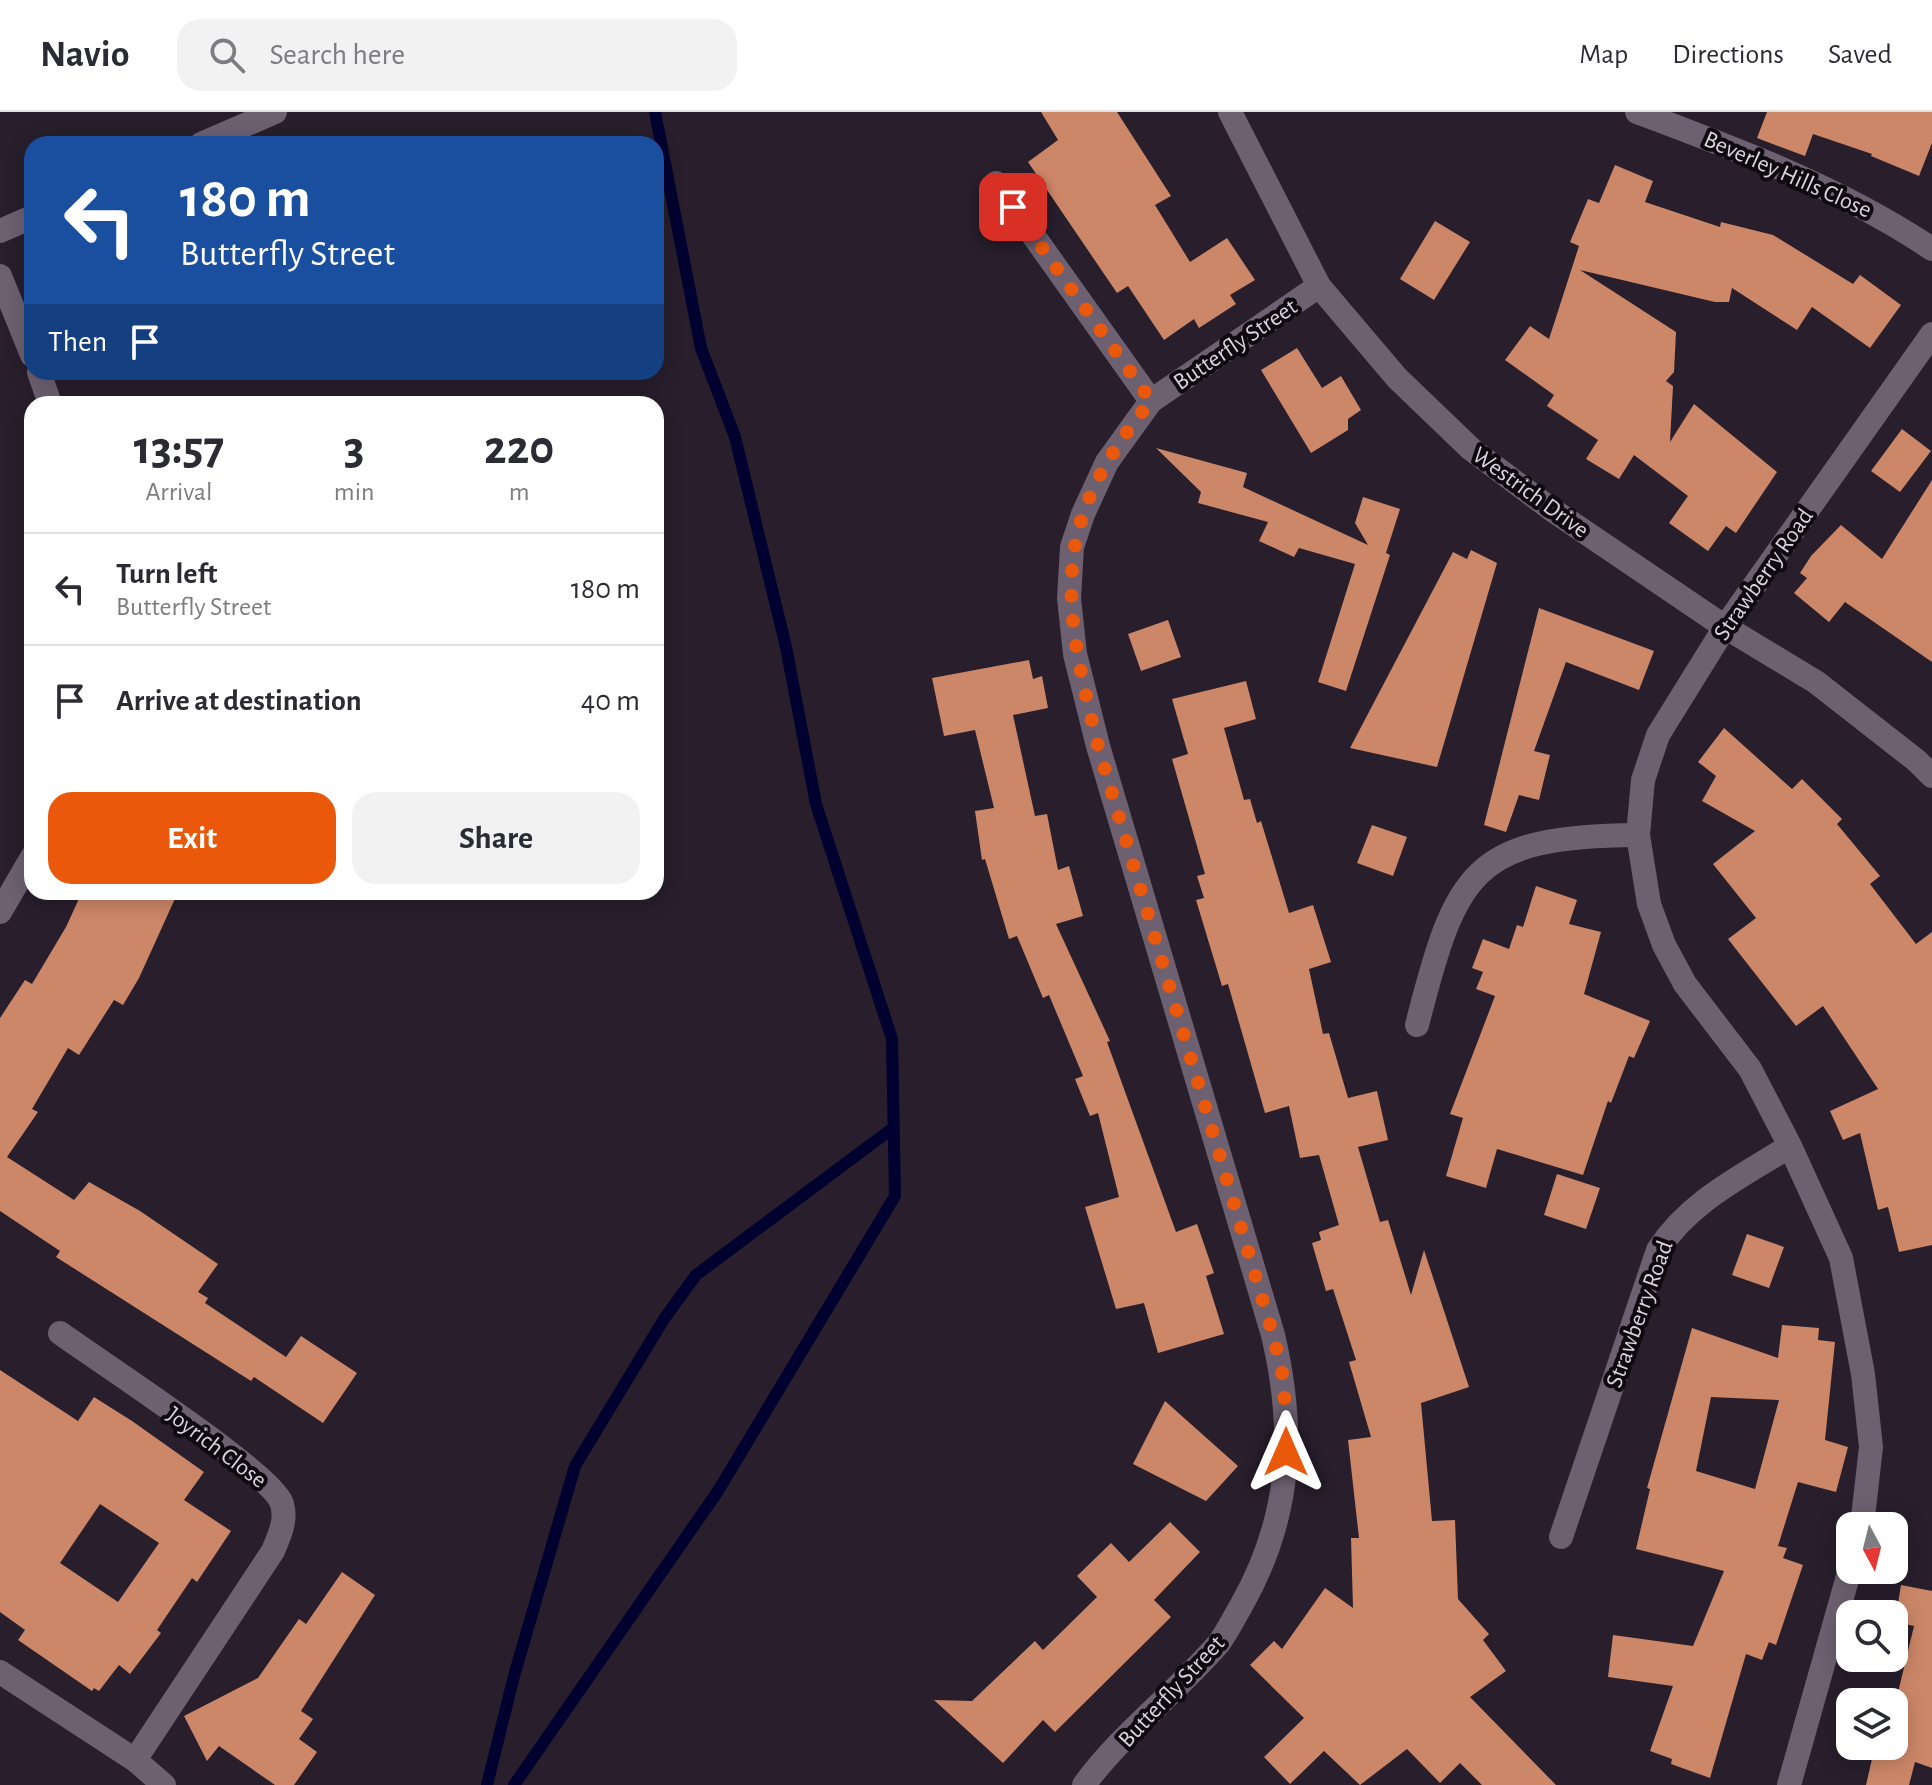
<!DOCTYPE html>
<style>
:root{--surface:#fff;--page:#f2f2f3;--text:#2b2b33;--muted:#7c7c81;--line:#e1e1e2;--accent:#ea580c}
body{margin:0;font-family:"Alegreya Sans",sans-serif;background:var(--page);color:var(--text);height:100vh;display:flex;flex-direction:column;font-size:30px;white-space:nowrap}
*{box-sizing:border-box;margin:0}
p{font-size:26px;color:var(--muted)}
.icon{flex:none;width:44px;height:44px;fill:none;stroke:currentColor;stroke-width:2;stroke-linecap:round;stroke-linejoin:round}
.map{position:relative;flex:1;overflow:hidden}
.sheet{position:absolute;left:24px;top:284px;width:640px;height:504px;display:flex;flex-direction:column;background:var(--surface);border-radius:24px;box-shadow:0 4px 20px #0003}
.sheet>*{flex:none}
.hud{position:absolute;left:24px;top:24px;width:640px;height:244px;border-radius:24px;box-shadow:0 4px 20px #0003;background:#1a4fa0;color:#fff;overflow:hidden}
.needle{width:52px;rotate:173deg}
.tools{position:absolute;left:1836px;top:1400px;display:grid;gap:16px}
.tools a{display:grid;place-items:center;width:72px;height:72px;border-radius:16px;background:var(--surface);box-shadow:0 4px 20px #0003;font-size:40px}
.pin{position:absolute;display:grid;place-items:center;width:68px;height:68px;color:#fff;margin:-34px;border-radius:16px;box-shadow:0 4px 12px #0006}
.me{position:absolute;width:88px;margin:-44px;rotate:0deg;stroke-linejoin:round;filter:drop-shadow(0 0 6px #0008)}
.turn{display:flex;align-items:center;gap:28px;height:168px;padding:0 24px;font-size:36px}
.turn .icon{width:104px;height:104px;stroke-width:2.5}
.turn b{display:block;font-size:56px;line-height:68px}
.then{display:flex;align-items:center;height:76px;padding:0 24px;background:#0003;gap:16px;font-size:30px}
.eta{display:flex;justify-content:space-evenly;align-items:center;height:136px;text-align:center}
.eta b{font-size:48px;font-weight:700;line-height:56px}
.action{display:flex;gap:16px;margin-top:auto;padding:16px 24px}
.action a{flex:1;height:92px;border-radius:24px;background:var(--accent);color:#fff;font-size:32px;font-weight:700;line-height:92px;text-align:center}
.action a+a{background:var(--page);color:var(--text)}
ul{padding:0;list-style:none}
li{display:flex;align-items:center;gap:24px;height:112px;padding:0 24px;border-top:2px solid var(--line)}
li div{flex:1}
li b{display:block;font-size:30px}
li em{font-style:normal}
header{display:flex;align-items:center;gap:48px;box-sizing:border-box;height:112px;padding:0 40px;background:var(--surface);border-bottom:2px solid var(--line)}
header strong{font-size:38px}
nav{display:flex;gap:44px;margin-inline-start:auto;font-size:28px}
.search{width:560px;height:72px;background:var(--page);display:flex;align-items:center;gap:20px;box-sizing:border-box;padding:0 28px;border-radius:24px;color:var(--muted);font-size:30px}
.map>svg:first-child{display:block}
</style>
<header>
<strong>Navio</strong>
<div class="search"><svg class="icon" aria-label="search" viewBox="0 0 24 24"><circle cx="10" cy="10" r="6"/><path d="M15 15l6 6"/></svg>Search here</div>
<nav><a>Map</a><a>Directions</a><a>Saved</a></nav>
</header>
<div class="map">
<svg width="1932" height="1673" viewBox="0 0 1932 1673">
<rect width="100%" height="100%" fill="#281e2c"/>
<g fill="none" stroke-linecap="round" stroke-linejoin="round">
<!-- stream -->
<path stroke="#00012f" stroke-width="12" d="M 487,1673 L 514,1564 L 575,1354 L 664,1207 L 696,1163 L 893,1016
M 514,1673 L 718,1379 L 895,1084 L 892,927 L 816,692 L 786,535 L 735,325 L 701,236 L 655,0"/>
</g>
<!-- building -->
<path fill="#cc8768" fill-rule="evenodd" d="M 1041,0 L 1117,0 L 1171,84 L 1155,93 L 1190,150 L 1227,126 L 1255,168 L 1230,183 L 1236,192 L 1199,216 L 1194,207 L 1164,228 L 1128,174 L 1117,181 L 1028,50 L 1058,28 Z
M 1767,0 L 1932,0 L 1932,31 L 1919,64 L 1871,44 L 1872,42 L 1813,22 L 1805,44 L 1757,26 Z
M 1615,53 L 1653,69 L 1645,90 L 1720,115 L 1721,110 L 1773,123 L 1853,172 L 1860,163 L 1901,193 L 1870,236 L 1812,195 L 1797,218 L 1732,176 L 1729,190 L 1715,190 L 1580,158 L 1676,220 L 1674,260 L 1666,269 L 1673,274 L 1670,330 L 1694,292 L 1777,360 L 1736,421 L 1726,414 L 1708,439 L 1669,411 L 1688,384 L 1634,343 L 1619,367 L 1586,347 L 1598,328 L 1547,294 L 1554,283 L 1505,248 L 1530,214 L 1549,227 L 1579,134 L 1570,130 L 1588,87 L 1599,91 Z
M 1435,109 L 1470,130 L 1434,188 L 1400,167 Z
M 1297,236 L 1322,276 L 1341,264 L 1361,298 L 1348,307 L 1348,318 L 1311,341 L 1261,258 Z
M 1902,317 L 1931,339 L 1900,380 L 1871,359 Z
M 1156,336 L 1247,361 L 1243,375 L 1368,433 L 1355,411 L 1363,385 L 1400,397 L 1386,441 L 1390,443 L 1346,579 L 1318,570 L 1355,452 L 1299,436 L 1294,445 L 1259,429 L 1268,410 L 1198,391 L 1201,380 Z
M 1932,368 L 1932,550 L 1845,490 L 1829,510 L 1794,481 L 1807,466 L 1800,461 L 1811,444 L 1841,413 L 1882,447 Z
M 1471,438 L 1497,451 L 1437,655 L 1350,636 L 1453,440 L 1467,447 Z
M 1539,496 L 1654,539 L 1639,578 L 1566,550 L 1534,639 L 1550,643 L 1539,688 L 1519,683 L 1506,720 L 1484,713 Z
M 1168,508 L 1181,545 L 1141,559 L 1128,522 Z
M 1029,548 L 1033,567 L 1042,564 L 1048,596 L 1013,603 L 1035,704 L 1047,702 L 1058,758 L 1069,754 L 1083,804 L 1056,812 L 1110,929 L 1107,930 L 1176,1120 L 1197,1112 L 1214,1161 L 1206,1164 L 1224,1222 L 1158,1241 L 1144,1191 L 1116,1197 L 1085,1095 L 1119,1085 L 1098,1001 L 1090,1004 L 1075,967 L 1083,964 L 1049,883 L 1043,886 L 1017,824 L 1009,827 L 985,747 L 982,748 L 975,699 L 994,696 L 975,618 L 944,624 L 932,566 Z
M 1246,569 L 1256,607 L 1224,616 L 1244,688 L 1250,687 L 1257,711 L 1261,709 L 1289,801 L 1313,793 L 1331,850 L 1309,857 L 1323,922 L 1329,921 L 1348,986 L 1377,979 L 1388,1028 L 1358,1035 L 1380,1110 L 1388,1108 L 1411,1183 L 1424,1138 L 1469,1275 L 1421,1291 L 1432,1409 L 1455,1408 L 1458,1487 L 1489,1522 L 1483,1528 L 1506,1559 L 1470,1585 L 1556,1673 L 1482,1673 L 1460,1651 L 1440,1671 L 1407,1637 L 1360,1673 L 1324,1639 L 1290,1672 L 1264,1645 L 1304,1606 L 1250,1553 L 1274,1529 L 1282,1537 L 1325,1476 L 1353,1496 L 1351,1426 L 1359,1426 L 1348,1328 L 1371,1325 L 1349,1250 L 1356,1248 L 1333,1177 L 1326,1179 L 1312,1131 L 1321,1128 L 1319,1120 L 1339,1113 L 1319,1043 L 1300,1046 L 1289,994 L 1265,1001 L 1228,872 L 1222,874 L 1196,788 L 1204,786 L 1197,764 L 1205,762 L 1172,647 L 1188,642 L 1172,587 Z
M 1724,616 L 1792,677 L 1802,667 L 1842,707 L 1837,712 L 1880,764 L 1870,772 L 1916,832 L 1932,820 L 1932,1133 L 1899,1140 L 1888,1095 L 1878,1098 L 1860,1021 L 1843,1028 L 1830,999 L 1878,977 L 1823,894 L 1796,914 L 1728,827 L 1756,806 L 1713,752 L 1755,719 L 1702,689 L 1716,664 L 1698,650 Z
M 1372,713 L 1407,725 L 1393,764 L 1357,751 Z
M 1536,774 L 1577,788 L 1569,812 L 1601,820 L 1584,882 L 1650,909 L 1634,946 L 1629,944 L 1611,991 L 1608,989 L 1583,1063 L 1497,1037 L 1486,1076 L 1446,1064 L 1463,1006 L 1450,1002 L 1495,884 L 1476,877 L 1483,860 L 1472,856 L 1483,827 L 1509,837 L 1517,813 L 1523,815 Z
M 82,780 L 178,780 L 139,866 L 123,893 L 114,888 L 79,943 L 68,936 L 32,997 L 38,1000 L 7,1045 L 74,1088 L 89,1070 L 140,1099 L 218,1152 L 198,1180 L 208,1186 L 205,1191 L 286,1245 L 301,1224 L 357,1261 L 323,1311 L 254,1265 L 251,1269 L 56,1145 L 60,1139 L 0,1099 L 0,906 L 25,868 L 32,872 L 66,815 Z
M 1557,1062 L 1600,1076 L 1586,1117 L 1544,1103 Z
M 1747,1122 L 1784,1135 L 1769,1176 L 1732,1163 Z
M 1782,1213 L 1819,1216 L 1818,1228 L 1835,1230 L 1825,1328 L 1848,1335 L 1836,1380 L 1798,1370 L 1778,1434 L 1787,1436 L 1783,1446 L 1803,1453 L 1776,1533 L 1769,1530 L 1762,1548 L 1746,1542 L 1710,1666 L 1671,1652 L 1672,1647 L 1650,1639 L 1673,1574 L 1608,1565 L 1613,1523 L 1693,1534 L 1724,1459 L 1636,1437 L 1650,1377 L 1647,1376 L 1692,1216 L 1778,1246 ZM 1711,1285 L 1779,1288 L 1755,1377 L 1696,1359 Z
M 0,1258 L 78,1309 L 94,1285 L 132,1309 L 204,1360 L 184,1388 L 231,1419 L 197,1470 L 192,1466 L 157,1518 L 161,1521 L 130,1562 L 119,1553 L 99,1579 L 94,1576 L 92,1579 L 18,1528 L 25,1518 L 0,1500 ZM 100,1392 L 159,1431 L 118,1490 L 60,1451 Z
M 1165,1289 L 1238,1354 L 1206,1389 L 1133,1352 Z
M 1170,1410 L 1200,1440 L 1154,1488 L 1171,1505 L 1055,1620 L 1043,1608 L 1003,1651 L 934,1588 L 972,1589 L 1035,1529 L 1043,1538 L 1097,1485 L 1077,1464 L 1111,1431 L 1129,1450 Z
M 342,1460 L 375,1483 L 301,1599 L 313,1607 L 299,1627 L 317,1640 L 294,1673 L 275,1673 L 219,1634 L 207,1649 L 184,1604 L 258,1566 L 299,1507 L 306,1512 Z
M 1901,1473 L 1932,1479 L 1932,1656 L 1915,1650 L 1909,1673 L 1866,1673 L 1875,1634 L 1894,1634 L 1894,1597 L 1914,1514 L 1895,1510 Z"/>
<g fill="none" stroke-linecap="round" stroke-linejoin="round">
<!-- minor -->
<path stroke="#6d6171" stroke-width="24" d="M 1637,0 C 1739,38 1841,76 1932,137
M 201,32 L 275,0
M 996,71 L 1151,289
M 0,119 L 32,105
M 0,164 L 32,243
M 39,260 L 50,292
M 0,800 L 32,745
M 1417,913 C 1456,760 1472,724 1638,723
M 60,1221 C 96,1247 273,1362 282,1392 C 287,1409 279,1424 273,1439 L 135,1648
M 1862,1414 L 1871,1335 L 1863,1262 L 1841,1146 L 1790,1034 L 1750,957 L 1685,872 L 1664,833 L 1649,792 L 1638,723 L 1643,668 L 1658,623 L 1725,515 L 1932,222
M 1561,1425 L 1658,1138 C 1690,1089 1741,1065 1790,1034
M 0,1560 L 135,1648 L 164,1673
M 1084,1673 C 1122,1621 1177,1580 1219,1531 C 1227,1520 1234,1506 1241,1494 C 1291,1406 1296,1320 1273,1223 L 1098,634 L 1075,542 L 1069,486 L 1072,435 L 1083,402 L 1107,350 L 1151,289 L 1319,174
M 1789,1673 L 1850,1457"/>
<!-- tertiary -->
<path stroke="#6d6171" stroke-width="24" d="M 1230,0 L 1319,174 L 1397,266 L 1471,337 L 1551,397 L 1725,515 L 1816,570 L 1917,649 L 1932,664"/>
</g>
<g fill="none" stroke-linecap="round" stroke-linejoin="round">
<!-- route -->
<path stroke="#ea580c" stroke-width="14" stroke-dasharray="0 25.2" d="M 1013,95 L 1151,289 C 1048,414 1062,487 1098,634 L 1273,1223 L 1284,1269 L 1286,1340"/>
</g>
<g text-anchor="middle" stroke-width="8" stroke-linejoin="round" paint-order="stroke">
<!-- street labels -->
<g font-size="24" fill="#dbd4de" stroke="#0f0a10">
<text transform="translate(1788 62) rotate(24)" y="8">Beverley Hills Close</text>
<text transform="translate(1235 232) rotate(-34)" y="8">Butterfly Street</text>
<text transform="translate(1531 380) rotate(36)" y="8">Westrich Drive</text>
<text transform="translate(1763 462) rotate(-55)" y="8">Strawberry Road</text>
<text transform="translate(1639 1202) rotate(-70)" y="8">Strawberry Road</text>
<text transform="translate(217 1335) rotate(37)" y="8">Joyrich Close</text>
<text transform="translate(1171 1579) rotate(-47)" y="8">Butterfly Street</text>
</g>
</g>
</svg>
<div class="tools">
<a><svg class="needle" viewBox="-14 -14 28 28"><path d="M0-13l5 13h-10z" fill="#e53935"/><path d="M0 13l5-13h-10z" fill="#7c7c81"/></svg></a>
<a><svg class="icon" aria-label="search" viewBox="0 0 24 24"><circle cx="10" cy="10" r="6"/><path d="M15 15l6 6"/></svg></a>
<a><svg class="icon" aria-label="layers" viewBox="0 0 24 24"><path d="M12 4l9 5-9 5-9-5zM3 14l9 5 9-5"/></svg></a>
</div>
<div class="pin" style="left:1013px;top:95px;background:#d93025"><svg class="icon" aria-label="arrive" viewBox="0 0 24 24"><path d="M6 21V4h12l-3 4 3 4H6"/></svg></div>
<svg class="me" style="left:1286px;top:1340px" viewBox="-20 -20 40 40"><path d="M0-17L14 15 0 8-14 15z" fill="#ea580c" stroke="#fff" stroke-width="4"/></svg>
<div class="hud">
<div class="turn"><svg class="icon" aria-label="left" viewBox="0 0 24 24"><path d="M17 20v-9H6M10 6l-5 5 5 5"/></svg><div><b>180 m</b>Butterfly Street</div></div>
<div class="then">Then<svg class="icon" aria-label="arrive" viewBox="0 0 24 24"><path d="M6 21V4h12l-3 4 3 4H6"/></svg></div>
</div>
<section class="sheet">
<div class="eta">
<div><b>13:57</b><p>Arrival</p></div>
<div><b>3</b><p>min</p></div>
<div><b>220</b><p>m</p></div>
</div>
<ul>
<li><svg class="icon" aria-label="left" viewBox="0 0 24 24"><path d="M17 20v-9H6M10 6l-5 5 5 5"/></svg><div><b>Turn left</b><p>Butterfly Street</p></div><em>180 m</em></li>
<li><svg class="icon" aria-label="arrive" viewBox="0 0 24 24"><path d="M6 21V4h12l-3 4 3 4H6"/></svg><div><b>Arrive at destination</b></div><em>40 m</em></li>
</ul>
<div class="action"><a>Exit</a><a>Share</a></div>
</section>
</div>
